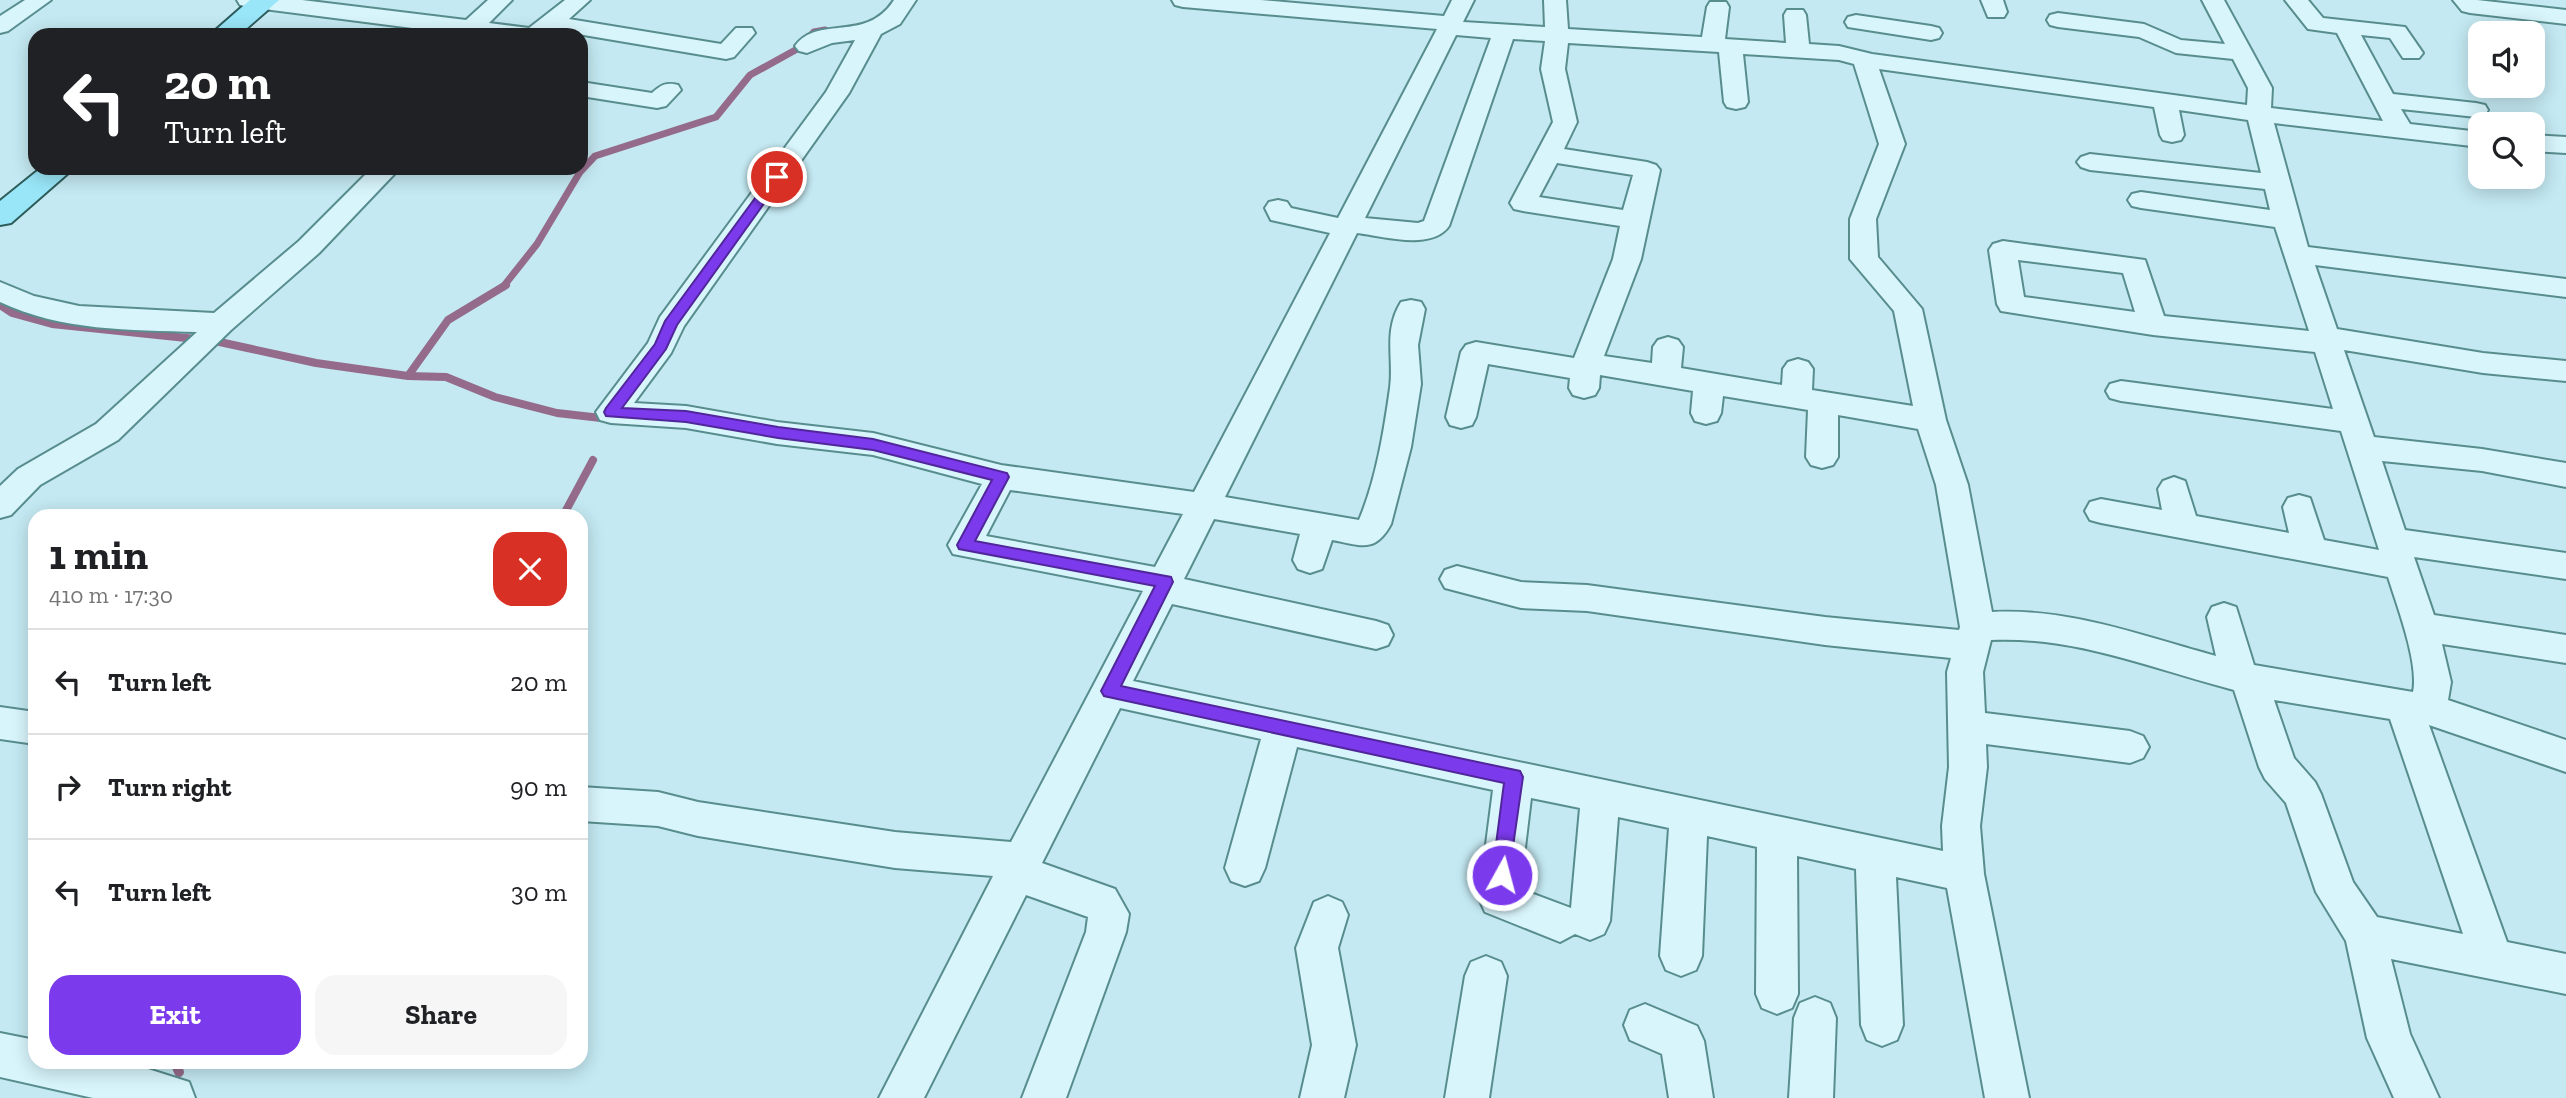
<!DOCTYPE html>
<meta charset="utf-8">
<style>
:root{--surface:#fff;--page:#f6f6f6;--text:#202124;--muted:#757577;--line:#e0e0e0;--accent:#7c3aed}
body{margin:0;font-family:"Zilla Slab",serif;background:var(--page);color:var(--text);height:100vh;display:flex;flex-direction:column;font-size:26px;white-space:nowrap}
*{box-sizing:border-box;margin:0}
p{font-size:23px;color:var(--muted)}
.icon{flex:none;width:38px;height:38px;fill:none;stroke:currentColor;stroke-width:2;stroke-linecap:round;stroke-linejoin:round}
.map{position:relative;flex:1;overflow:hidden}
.panel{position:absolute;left:28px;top:509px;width:560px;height:560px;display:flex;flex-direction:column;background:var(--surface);border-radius:21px;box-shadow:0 4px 18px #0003}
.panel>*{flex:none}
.top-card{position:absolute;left:28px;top:28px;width:560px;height:147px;border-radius:21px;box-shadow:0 4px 18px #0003;background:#202124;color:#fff;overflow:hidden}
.controls{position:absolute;left:2468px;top:21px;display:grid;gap:14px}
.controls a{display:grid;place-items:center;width:77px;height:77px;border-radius:14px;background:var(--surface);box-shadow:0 4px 18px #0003;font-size:35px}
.pin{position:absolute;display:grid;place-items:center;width:60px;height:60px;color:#fff;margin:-30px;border:4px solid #fff;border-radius:50%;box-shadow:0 2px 7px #0007}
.me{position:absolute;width:77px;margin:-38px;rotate:7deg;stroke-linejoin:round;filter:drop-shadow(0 0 5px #0008)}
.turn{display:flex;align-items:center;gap:24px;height:147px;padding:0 21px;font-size:32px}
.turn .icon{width:91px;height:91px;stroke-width:2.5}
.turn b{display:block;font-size:49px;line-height:60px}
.round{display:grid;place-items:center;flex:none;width:74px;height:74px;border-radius:21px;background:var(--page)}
.summary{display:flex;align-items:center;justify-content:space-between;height:119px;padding:0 21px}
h1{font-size:42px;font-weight:700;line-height:52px}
.primary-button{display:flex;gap:14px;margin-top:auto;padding:14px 21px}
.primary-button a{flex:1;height:80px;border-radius:21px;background:var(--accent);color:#fff;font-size:28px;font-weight:700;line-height:80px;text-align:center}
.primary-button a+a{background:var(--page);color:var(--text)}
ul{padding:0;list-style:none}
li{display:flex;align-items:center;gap:21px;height:105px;padding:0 21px;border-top:2px solid var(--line)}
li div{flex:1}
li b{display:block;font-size:26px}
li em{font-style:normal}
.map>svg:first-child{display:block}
</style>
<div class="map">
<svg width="2566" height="1098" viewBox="0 0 2566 1098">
<rect width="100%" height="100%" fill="#c4e9f2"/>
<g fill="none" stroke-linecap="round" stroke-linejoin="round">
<!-- stream-far2 -->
<path stroke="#946b8a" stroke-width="7" d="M 503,287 L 537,244 L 580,172 L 595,156 L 716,117 L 750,75 L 799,48 L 814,32 L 825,30"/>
<!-- stream-far1 -->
<path stroke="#946b8a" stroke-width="8" d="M 0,305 L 12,313 L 52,324 L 215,341 L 316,363 L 408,376 L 448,320 L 506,285
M 408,376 L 446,377 L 495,397 L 557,413 L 601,418
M 563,516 L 593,460"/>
<!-- stream -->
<path stroke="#946b8a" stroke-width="10" d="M 175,1062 L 179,1072"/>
<defs>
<path id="minor" d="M 25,0 L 51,0 L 8,31 L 0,33 L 0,16 Z
M 237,0 L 302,0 L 466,20 L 488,0 L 512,0 L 489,23 L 529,28 L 565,0 L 590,0 L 569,19 L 721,44 L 736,28 L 752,28 L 755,33 L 734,57 L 726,59 L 554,30 L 547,35 L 467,35 L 248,7 L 240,5 Z
M 894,0 L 916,0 L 900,24 L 881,34 L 849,93 L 684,326 L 671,353 L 634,403 L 686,406 L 777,422 L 873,433 L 1001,465 L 1194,492 L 1330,233 L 1271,220 L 1265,208 L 1269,202 L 1278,200 L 1287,202 L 1291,208 L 1338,218 L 1437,29 L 1183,7 L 1175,5 L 1172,0 L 1261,0 L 1444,16 L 1452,0 L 1474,0 L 1463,22 L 1545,27 L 1544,0 L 1566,0 L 1568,29 L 1702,37 L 1707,7 L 1710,2 L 1726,2 L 1729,7 L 1725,39 L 1786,43 L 1784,15 L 1787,10 L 1803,10 L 1806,15 L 1809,44 L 1839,46 L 1872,54 L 2247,105 L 2248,88 L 2233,59 L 2176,53 L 2139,37 L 2058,27 L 2050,25 L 2047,20 L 2050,15 L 2058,13 L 2144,24 L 2181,40 L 2225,44 L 2202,0 L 2224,0 L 2272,88 L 2271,108 L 2383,121 L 2337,33 L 2308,29 L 2285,0 L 2308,0 L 2323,18 L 2405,27 L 2423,53 L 2419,58 L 2403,58 L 2390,38 L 2361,35 L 2393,94 L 2476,103 L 2485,105 L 2488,110 L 2485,115 L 2476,117 L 2401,109 L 2410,124 L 2480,132 L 2480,147 L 2274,123 L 2308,247 L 2566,279 L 2566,297 L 2315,265 L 2337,329 L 2483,353 L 2566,361 L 2566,381 L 2483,373 L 2344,350 L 2374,437 L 2482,449 L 2566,463 L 2566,487 L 2482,471 L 2382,461 L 2405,530 L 2566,553 L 2566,579 L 2414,557 L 2434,615 L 2566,635 L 2566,663 L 2442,644 L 2451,682 L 2448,700 L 2566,740 L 2566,772 L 2429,725 L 2507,942 L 2566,954 L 2566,994 L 2391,959 L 2410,1034 L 2439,1098 L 2394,1098 L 2367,1038 L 2346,941 L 2316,892 L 2286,803 L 2265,779 L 2259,767 L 2234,690 C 2153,669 2076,636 1991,640 L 1983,672 L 1985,713 L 2130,731 L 2143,736 L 2149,747 L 2143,758 L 2130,763 L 1986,744 L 1987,767 L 1980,826 L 1984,874 L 2029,1098 L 1985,1098 L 1947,888 L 1896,877 L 1903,1025 L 1897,1040 L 1882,1046 L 1867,1040 L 1861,1025 L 1856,869 L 1797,856 L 1798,994 L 1792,1008 L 1777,1014 L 1762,1008 L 1756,994 L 1757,847 L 1707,836 L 1702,956 L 1696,970 L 1681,976 L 1666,970 L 1660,956 L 1669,828 L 1618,817 L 1610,921 L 1604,934 L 1590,940 L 1575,934 L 1560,942 L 1485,912 L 1479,899 L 1493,790 L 1297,747 L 1265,868 L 1259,881 L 1245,886 L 1231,881 L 1225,868 L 1261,739 L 1120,708 L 1042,863 L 1115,889 L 1129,914 L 1126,932 L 1066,1098 L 1022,1098 L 1086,932 L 1088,917 L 1026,895 L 924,1098 L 879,1098 L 993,876 L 895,868 L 698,836 L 658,826 L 581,821 L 581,787 L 658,792 L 698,802 L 895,832 L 1011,842 L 1143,591 L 953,554 L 948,545 L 982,484 L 873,455 L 777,444 L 686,428 L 611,423 L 600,420 L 596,412 L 648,343 L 660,317 L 826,92 L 855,40 L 832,43 L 807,53 L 799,51 L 795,46 C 818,14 866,44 894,0 ZM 1456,35 L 1491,38 L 1424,221 L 1418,223 L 1365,218 ZM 1513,39 L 1545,41 L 1541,69 L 1553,122 L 1510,203 L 1514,209 L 1523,211 L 1620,226 L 1613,259 L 1574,358 L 1476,342 L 1466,345 L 1461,352 L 1446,417 L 1450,425 L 1461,428 L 1472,425 L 1476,417 L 1488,364 L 1570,378 L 1569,388 L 1573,395 L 1584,398 L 1595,395 L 1599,388 L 1600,375 L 1693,391 L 1691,413 L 1695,421 L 1706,424 L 1717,421 L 1721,413 L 1723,396 L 1808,410 L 1806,457 L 1811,465 L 1822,468 L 1833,465 L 1838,457 L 1838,415 L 1918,429 L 1936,485 L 1960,627 L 1959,630 L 1825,617 L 1587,585 L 1521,582 L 1457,566 L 1445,570 L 1440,579 L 1445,588 L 1521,608 L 1587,611 L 1825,645 L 1951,658 L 1947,672 L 1949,767 L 1942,826 L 1943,851 L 1133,681 L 1172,604 L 1376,649 L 1388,645 L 1393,635 L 1388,625 L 1376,621 L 1184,579 L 1214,519 L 1300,534 L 1293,560 L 1298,569 L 1310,573 L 1322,569 L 1332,540 C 1360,545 1375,554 1391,524 L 1411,447 L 1421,384 L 1418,345 L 1425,309 L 1421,302 L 1411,300 L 1401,302 C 1383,331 1394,358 1390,388 C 1384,431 1376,480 1359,520 L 1225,497 L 1357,233 C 1382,236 1432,251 1449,226 ZM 1568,43 L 1719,52 L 1724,102 L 1727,107 L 1736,109 L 1745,107 L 1748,102 L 1743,54 L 1839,60 L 1854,64 L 1879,144 L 1850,219 L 1850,259 L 1894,311 L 1913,406 L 1812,390 L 1813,369 L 1808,362 L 1798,359 L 1788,362 L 1783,369 L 1782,385 L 1681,368 L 1683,347 L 1678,340 L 1668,337 L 1658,340 L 1653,347 L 1652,363 L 1604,356 L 1641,259 L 1660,170 L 1656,165 L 1647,162 L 1564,149 L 1577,122 L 1565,69 ZM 1879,69 L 2154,107 L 2160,135 L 2163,140 L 2172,142 L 2181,140 L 2184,135 L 2179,110 L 2248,120 L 2261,173 L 2090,154 L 2081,157 L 2077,162 L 2081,167 L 2090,170 L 2265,189 L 2270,210 L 2141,192 L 2132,194 L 2128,200 L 2132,206 L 2141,208 L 2275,227 L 2309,331 L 2164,316 L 2145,260 L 2003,241 L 1993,244 L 1989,250 L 1997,304 L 2001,311 L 2153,335 L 2315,352 L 2333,409 L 2121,381 L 2110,384 L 2106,391 L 2110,398 L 2121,401 L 2341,431 L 2379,550 L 2324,540 L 2310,498 L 2299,495 L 2288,498 L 2283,507 L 2289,533 L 2196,516 L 2185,481 L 2174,477 L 2163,481 L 2158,489 L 2162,510 L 2101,499 L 2090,502 L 2085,511 L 2090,520 L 2101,523 L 2388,577 C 2397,606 2419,663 2413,692 L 2254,665 L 2236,607 L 2224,603 L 2212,607 L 2207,617 L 2216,656 C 2142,636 2070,608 1992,612 L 1968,485 L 1946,420 L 1922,309 L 1878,257 L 1876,219 L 1905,144 ZM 1557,163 L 1633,175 L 1623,210 L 1539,197 ZM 2018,260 L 2123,273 L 2135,312 L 2024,297 ZM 1010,490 L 1183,514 L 1155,567 L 986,536 ZM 2274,700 L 2390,719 L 2463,934 L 2377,917 L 2353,882 L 2321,794 L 2315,782 L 2294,758 ZM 1531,798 L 1580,808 L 1571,908 L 1520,889 Z
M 1981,0 L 2003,0 L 2007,12 L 2004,17 L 1988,17 Z
M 2453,0 L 2477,0 L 2566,10 L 2566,24 L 2470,13 L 2462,11 Z
M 1856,15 L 1931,26 L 1939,28 L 1942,33 L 1939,38 L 1931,40 L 1848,27 L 1845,22 L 1848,17 Z
M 581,82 L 652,93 C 661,85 666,82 678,85 L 681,90 L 666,106 L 657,108 L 581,96 Z
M 2532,135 L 2566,137 L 2566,153 L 2532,151 Z
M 372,168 L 400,168 L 319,253 L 231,330 L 118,440 L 40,485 L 11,515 L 0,518 L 0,486 L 18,469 L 96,424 L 197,332 C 130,330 61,331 0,302 L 0,282 L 34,296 L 79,306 L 214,313 L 299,241 Z
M 0,707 L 35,712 L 35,744 L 0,739 Z
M 1328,896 L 1342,902 L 1348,915 L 1338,948 L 1356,1045 L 1344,1098 L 1300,1098 L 1312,1045 L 1296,948 L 1314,902 Z
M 1486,956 L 1501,962 L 1507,976 L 1489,1098 L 1445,1098 L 1465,976 L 1471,962 Z
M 1815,997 L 1830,1003 L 1836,1018 L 1833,1098 L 1789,1098 L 1794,1018 L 1800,1003 Z
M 1645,1004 L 1697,1026 L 1704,1041 L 1713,1098 L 1669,1098 L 1662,1054 L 1630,1040 L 1624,1025 L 1630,1010 Z
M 0,1033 L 35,1040 L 35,1062 L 126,1062 L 189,1082 L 195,1098 L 93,1098 L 0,1077 Z"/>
<path id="major" d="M 250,0 L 279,0 L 239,35 L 210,35 Z
M 41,168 L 74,168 L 11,223 L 0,225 L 0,201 Z"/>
</defs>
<!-- minor casing -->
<use href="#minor" stroke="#588d8e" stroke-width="4"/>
<!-- major casing -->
<use href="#major" stroke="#2d5c5a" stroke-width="4"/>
<!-- minor -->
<use href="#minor" fill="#d8f5fc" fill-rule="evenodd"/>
<!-- major -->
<use href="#major" fill="#99e6f8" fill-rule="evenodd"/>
</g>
<!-- route -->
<path fill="#7c3aed" stroke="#51269a" stroke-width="2" d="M 777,174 L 783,177 L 677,325 L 666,349 L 622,408 L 686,411 L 778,427 L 873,439 L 1007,473 L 1009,477 L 975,541 L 1171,577 L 1173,582 L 1121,686 L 1520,771 L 1523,777 L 1508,881 L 1502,884 L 1495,881 L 1492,875 L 1504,783 L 1104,696 L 1101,691 L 1155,586 L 959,549 L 957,545 L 992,480 L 873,450 L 778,438 L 686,422 L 606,416 L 604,412 L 606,408 L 655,344 L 665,321 L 772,175 Z"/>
</svg>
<div class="controls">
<a><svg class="icon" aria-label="sound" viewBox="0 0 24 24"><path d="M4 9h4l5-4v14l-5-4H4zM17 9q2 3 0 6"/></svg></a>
<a><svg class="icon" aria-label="search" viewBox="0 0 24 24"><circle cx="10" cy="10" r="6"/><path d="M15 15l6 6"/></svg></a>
</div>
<div class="pin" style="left:777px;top:177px;background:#d93025"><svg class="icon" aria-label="arrive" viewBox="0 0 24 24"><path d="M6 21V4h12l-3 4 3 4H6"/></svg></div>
<svg class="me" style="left:1502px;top:875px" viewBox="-20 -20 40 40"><circle r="17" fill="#7c3aed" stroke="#fff" stroke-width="3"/><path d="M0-11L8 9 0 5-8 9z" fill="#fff"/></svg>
<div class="top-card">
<div class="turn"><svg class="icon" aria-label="left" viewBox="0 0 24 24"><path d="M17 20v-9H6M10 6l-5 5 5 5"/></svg><div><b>20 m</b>Turn left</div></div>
</div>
<section class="panel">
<div class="summary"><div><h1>1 min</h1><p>410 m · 17:30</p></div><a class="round" style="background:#d93025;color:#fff"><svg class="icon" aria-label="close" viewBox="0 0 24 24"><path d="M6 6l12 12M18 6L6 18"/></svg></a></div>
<ul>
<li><svg class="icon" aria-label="left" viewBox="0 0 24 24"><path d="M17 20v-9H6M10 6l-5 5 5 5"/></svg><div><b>Turn left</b></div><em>20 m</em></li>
<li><svg class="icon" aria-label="right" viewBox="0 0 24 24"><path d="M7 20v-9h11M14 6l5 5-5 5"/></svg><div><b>Turn right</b></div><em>90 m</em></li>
<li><svg class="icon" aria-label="left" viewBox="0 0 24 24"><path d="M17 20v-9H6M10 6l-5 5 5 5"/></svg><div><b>Turn left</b></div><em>30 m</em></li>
</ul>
<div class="primary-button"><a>Exit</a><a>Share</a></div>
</section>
</div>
